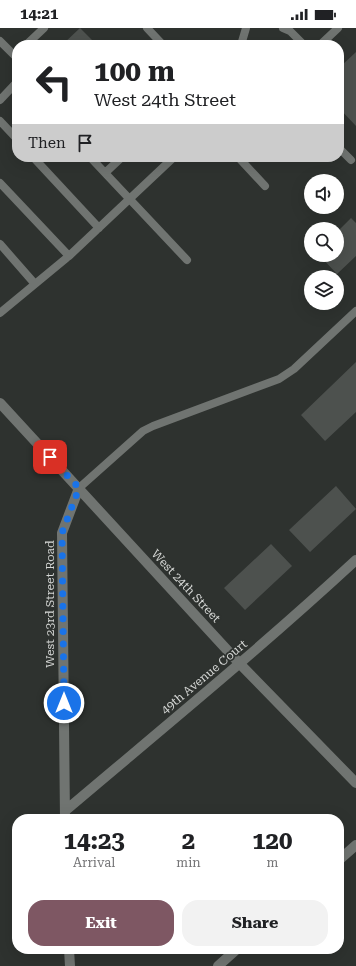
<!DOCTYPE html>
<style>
:root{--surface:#fff;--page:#f2f2f2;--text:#202124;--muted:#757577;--accent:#7e5763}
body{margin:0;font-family:"Roboto Serif",serif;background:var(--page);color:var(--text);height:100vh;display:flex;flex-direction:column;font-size:15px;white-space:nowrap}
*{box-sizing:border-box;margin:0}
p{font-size:13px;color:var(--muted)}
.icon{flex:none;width:22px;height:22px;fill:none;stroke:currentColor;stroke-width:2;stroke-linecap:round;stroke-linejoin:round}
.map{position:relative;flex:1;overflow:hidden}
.drawer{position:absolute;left:12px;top:786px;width:332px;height:140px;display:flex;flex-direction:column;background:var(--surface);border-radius:16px;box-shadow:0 4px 16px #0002}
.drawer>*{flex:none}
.guide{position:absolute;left:12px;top:12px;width:332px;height:122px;border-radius:16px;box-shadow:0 4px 16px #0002;background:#fff;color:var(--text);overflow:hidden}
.buttons{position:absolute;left:304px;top:146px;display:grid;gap:8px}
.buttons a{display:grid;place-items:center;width:40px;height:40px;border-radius:50%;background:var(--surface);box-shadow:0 4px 16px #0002;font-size:20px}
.pin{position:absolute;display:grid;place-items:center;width:34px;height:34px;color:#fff;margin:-17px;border-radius:8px;box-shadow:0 2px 6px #0006}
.me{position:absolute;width:44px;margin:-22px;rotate:0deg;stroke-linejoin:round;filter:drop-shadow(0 0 3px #0008)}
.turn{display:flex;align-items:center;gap:14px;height:84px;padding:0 16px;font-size:18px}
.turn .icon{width:52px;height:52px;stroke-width:2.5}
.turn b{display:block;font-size:28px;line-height:34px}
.then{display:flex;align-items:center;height:38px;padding:0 16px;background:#0003;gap:8px;font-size:15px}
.eta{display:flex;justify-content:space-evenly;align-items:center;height:68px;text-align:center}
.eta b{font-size:24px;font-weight:700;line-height:28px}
.primary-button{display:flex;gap:8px;margin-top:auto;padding:8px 16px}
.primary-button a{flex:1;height:46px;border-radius:16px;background:var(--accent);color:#fff;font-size:16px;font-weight:700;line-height:46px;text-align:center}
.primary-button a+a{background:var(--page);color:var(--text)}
.status{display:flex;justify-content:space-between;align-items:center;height:28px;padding:0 20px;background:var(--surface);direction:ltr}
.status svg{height:11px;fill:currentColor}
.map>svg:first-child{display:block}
</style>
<div class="status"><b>14:21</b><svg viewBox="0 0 49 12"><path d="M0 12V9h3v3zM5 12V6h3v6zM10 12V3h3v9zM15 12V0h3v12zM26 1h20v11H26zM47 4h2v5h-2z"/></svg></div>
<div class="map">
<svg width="356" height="938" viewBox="0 0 356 938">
<rect width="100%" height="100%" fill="#2e322f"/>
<!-- building -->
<path fill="#4d514e" d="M 80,0 L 97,17 L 62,17 Z
M 356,24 L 356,98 L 339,80 L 339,40 Z
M 351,190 L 356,195 L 356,228 L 337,246 L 319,227 L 337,227 L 337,204 Z
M 356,334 L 356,384 L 325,413 L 301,387 Z
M 336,458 L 356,481 L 310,524 L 289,502 Z
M 271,516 L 292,538 L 245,582 L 224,560 Z"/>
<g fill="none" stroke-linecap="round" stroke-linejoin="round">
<!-- service -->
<path stroke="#707471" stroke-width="8" d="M 147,0 L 163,17
M 283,0 L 290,3 L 304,17
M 0,13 L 15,28
M 26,17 L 44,0
M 241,17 L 246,0
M 320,17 L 338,0
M 0,72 L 17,54
M 0,93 L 17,111
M 339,120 L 351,132
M 33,129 L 99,200
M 90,129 L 187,232
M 238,129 L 265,158
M 105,145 L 122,129
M 0,155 L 69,228
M 0,216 L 35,256
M 0,285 L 69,228 L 174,129
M 79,460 L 143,403 L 153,398 L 279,351 L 294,341 L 356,283"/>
<!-- minor -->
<path stroke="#707471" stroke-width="10" d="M 65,783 C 163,700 262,619 356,532
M 65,791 L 62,505 L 79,460
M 69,921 L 70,938"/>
<!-- tertiary -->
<path stroke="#707471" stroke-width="10" d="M 0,375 L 240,636 L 356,755
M 339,832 L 356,817
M 218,938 L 237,921"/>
</g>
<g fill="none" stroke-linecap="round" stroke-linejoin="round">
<!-- route -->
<path stroke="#1a73e8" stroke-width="7" stroke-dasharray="0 12.6" d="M 50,429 L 79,460 L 62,505 L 64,675"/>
</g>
<g text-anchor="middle" stroke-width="3.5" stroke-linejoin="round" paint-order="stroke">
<!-- street labels -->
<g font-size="12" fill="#d5d7d5" stroke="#2e322f">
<text transform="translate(186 558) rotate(47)" y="4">West 24th Street</text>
<text transform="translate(50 576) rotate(-90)" y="4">West 23rd Street Road</text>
<text transform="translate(204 649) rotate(-40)" y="4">49th Avenue Court</text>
</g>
</g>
</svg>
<div class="buttons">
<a><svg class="icon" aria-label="sound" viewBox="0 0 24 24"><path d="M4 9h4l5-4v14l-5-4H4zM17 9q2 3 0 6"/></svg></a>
<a><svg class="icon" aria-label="search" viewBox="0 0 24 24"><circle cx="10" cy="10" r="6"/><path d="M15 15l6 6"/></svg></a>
<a><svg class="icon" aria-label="layers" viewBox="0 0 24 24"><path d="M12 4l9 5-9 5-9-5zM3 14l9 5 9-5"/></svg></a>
</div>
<div class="pin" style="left:50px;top:429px;background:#d93025"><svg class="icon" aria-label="arrive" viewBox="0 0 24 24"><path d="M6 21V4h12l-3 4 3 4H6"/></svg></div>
<svg class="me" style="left:64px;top:675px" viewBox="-20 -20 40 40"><circle r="17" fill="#1a73e8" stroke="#fff" stroke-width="3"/><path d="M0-11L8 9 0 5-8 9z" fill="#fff"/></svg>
<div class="guide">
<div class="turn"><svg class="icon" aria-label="left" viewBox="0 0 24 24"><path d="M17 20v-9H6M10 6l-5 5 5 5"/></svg><div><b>100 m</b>West 24th Street</div></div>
<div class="then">Then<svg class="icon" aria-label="arrive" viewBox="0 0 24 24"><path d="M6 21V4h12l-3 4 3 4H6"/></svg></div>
</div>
<section class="drawer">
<div class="eta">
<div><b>14:23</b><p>Arrival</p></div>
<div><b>2</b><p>min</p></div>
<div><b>120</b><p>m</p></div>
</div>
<div class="primary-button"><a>Exit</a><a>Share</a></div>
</section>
</div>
